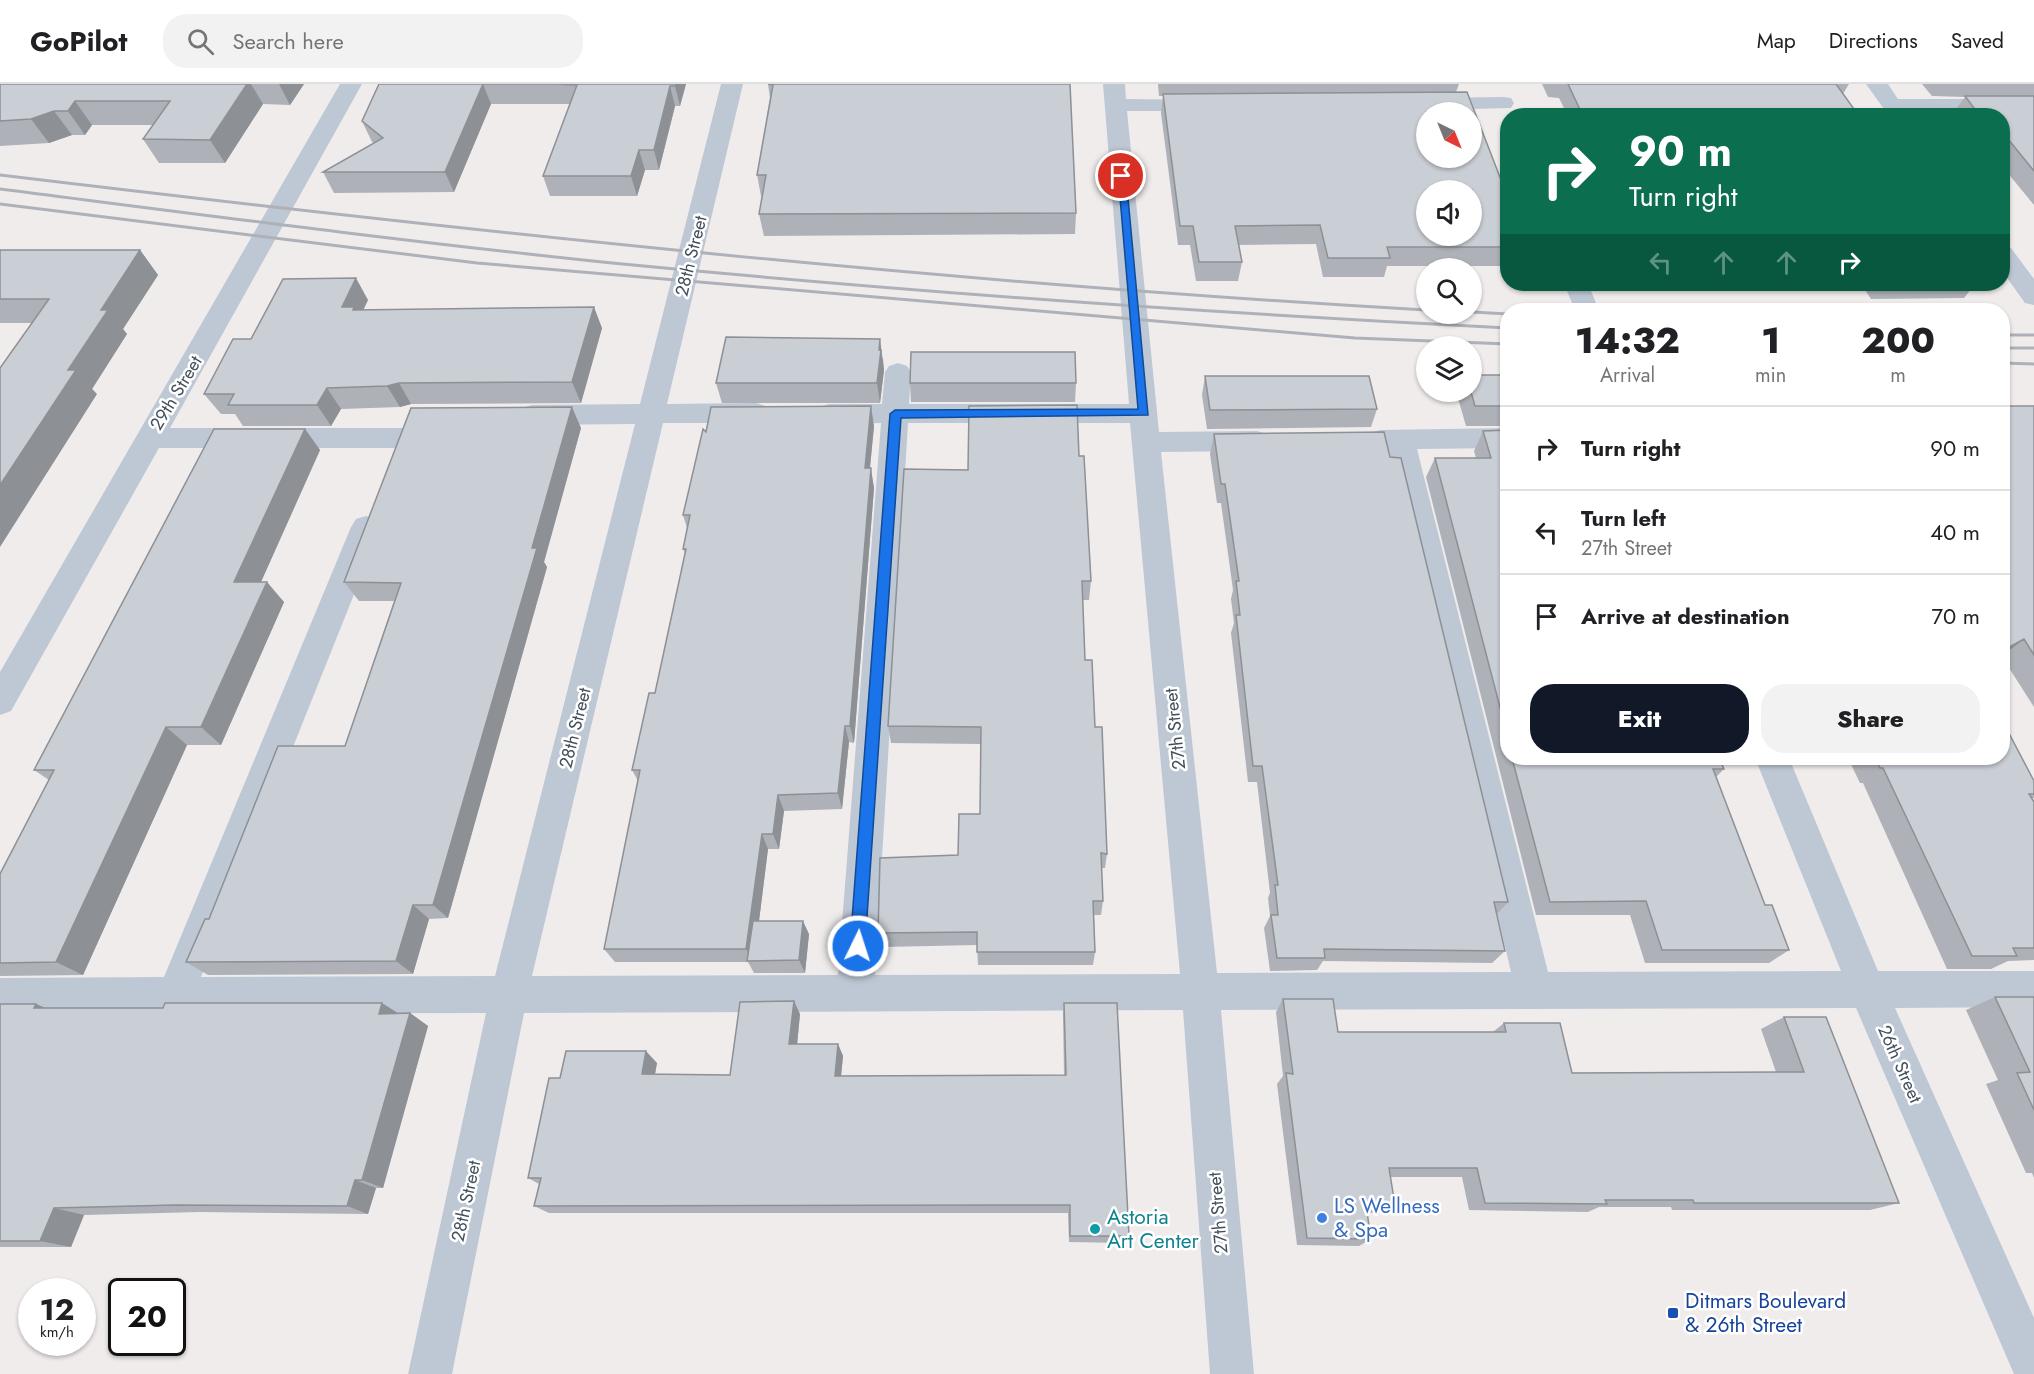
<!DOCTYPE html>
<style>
:root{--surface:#fff;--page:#f2f2f2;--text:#202124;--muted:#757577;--line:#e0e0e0;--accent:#111827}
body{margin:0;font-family:Jost,sans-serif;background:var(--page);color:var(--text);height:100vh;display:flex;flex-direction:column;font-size:22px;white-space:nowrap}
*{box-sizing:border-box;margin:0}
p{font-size:20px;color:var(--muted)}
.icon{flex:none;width:33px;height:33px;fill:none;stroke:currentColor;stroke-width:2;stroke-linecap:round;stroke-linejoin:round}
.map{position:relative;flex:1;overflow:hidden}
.details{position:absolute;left:1500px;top:219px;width:510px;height:462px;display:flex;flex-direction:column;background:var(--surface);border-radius:24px;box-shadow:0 2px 4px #0004}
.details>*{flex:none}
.hud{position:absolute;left:1500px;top:24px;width:510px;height:183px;border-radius:24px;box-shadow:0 2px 4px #0004;background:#0b6e4f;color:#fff;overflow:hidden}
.needle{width:39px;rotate:137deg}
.tools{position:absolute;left:1416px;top:18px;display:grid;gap:12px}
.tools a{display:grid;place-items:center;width:66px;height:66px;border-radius:50%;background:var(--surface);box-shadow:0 2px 4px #0004;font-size:30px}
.speed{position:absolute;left:18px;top:1194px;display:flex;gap:12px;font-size:30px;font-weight:700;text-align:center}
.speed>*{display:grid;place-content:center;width:78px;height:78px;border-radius:50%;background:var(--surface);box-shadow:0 2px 4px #0004;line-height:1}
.speed small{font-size:15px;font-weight:400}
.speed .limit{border:3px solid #111;border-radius:9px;background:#fff;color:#111}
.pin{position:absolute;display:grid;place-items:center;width:51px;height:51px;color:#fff;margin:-26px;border:3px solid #fff;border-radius:50%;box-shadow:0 2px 6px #0007}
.me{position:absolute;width:66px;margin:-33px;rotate:4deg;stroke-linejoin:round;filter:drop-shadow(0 0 4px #0008)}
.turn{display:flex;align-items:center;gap:21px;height:126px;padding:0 30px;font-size:27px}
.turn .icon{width:78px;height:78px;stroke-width:2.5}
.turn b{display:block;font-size:42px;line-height:51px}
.lanes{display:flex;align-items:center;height:57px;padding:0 30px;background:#0003;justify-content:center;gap:30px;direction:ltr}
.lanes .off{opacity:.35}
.eta{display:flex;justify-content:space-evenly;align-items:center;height:102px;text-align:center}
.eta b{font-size:36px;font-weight:800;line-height:42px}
.button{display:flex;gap:12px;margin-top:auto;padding:12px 30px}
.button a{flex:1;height:69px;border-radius:24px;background:var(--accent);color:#fff;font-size:24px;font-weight:800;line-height:69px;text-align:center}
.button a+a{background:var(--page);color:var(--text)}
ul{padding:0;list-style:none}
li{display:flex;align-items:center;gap:18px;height:84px;padding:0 30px;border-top:2px solid var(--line)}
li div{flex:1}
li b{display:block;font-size:22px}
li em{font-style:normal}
header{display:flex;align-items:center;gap:36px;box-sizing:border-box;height:84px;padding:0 30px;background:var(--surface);border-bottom:2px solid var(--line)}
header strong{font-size:28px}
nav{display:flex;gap:33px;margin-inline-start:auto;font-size:21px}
.search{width:420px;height:54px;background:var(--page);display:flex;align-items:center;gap:15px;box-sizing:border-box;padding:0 21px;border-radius:24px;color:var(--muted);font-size:22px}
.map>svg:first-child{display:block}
</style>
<header>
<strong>GoPilot</strong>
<div class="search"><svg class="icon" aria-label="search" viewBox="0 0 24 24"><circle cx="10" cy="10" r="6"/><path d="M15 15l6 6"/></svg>Search here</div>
<nav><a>Map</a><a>Directions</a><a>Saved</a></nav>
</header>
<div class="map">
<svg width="2034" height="1290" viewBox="0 0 2034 1290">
<rect width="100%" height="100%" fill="#f0ecec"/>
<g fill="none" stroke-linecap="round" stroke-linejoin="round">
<!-- minor -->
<path fill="#bec8d4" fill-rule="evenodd" d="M 340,0 L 362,0 L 170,344 L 402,344 L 412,347 L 416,354 L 412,361 L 402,364 L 159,364 L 11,627 L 0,631 L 0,588 Z
M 721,0 L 743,0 L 667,320 L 756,319 L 766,322 L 770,329 L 766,336 L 756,339 L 663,339 L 532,892 L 838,891 L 881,339 L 829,340 L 819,337 L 815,330 L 819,323 L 829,320 L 882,320 L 885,288 L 889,282 L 898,279 L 907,282 L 911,288 L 909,320 L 1129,320 L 1103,0 L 1125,0 L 1126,15 L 1216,16 L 1219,21 L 1216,26 L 1208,27 L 1127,27 L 1159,348 L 1257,347 L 1267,350 L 1271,357 L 1267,364 L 1257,367 L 1161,368 L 1217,889 L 1511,888 L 1389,366 L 1370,363 L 1366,356 L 1370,349 L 1380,346 L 1508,344 L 1508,364 L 1417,365 L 1548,888 L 1841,887 L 1755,674 L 1789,674 L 1878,887 L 2034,887 L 2034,923 L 1895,924 L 2034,1234 L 2034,1290 L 2014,1290 L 1856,924 L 1221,926 L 1254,1290 L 1210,1290 L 1183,926 L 524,929 L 452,1290 L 408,1290 L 486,929 L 0,930 L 0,894 L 164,893 L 351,443 L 356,435 L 366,432 L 376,435 L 381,443 L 201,893 L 495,892 L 635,340 L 532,341 L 522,338 L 518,331 L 522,324 L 532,321 L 640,320 ZM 908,339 L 1130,339 L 1180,890 L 875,891 Z
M 1866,0 L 1888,0 L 1898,15 L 2034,15 L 2034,27 L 1908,27 L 1911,32 L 1889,32 Z
M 1503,13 L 1511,14 L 1514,19 L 1511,24 L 1427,26 L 1419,25 L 1416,20 L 1419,15 L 1427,14 Z
M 2002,162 L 2011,164 L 2034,195 L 2034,221 L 2025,219 L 2002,187 Z
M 1564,200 L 1588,200 L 1599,226 L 1575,226 Z"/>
<!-- rail -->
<path stroke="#aeb1b8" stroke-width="3" d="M 0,91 C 475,148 949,199 1426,226
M 0,105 C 204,131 408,158 612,179 C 910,208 1209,229 1508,244
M 0,120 L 477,179 L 1355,254 L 1508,260
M 1472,228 L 1508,230
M 2002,251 L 2034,251
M 2002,264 L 2034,264
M 2002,279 L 2034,280"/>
</g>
<!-- wall -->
<path fill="#aeb1b7" d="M 0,0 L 304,0 L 290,21 L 263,20 L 225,79 L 159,79 L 143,55 L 153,41 L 92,41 L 85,51 L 72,51 L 49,59 L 0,62 Z
M 379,0 L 686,0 L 680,22 L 675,22 L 659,86 L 645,86 L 637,112 L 550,112 L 543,92 L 570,20 L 491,20 L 454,108 L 334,109 L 323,88 L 374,59 L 372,58 L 362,37 Z
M 768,0 L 1070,0 L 1076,129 L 1075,150 L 764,152 L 759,130 L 762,112 L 761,112 L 757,91 L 770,14 Z
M 1158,0 L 1459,0 L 1456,8 L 1508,114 L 1508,182 L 1387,182 L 1384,193 L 1323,193 L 1316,160 L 1239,161 L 1242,178 L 1238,197 L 1196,197 L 1190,161 L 1178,161 L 1161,29 L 1163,12 L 1159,12 Z
M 1542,0 L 1849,0 L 1843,10 L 1859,32 L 1568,32 L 1559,14 L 1548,13 Z
M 1922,0 L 2034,0 L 2034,121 L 2002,82 L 2002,32 L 1955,32 L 1953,29 L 1965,13 L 1932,12 Z
M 0,166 L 140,166 L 158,191 L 123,245 L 127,250 L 92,305 L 97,310 L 32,239 L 0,239 Z
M 1861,200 L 1975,200 L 1964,214 L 1871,215 Z
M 368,216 L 363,226 L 602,244 L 581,319 L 411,320 L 400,323 L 341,325 L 331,342 L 243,342 L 235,330 L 221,330 L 204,310 L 251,255 Z
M 883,274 L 884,286 L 880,319 L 722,319 L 716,299 Z
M 1508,291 L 1508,342 L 1466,342 L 1457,311 L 1459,308 L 1472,308 Z
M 1205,292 L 1377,325 L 1371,343 L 1207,345 L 1202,311 Z
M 910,299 L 1076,299 L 1075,318 L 911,318 Z
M 2002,322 L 2034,322 L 2034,623 L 2002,573 Z
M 874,342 L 870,384 L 874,404 L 854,659 L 849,658 L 842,725 L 784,727 L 779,765 L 768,765 L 759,837 L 809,850 L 805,889 L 754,889 L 748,878 L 615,878 L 604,865 L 638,697 L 632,686 L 655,609 L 685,469 L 683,465 L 687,444 L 683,431 L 706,348 Z
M 581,344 L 544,478 L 547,483 L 448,834 L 429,835 L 413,890 L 208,891 L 186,878 L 209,835 L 345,662 L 394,517 L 359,517 L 344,498 Z
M 305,345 L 320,366 L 261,498 L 284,518 L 221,661 L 187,661 L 83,891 L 0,892 L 0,790 L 49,696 L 34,686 Z
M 1508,346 L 1508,674 L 1719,674 L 1724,685 L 1716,693 L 1765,821 L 1789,866 L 1769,879 L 1645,879 L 1630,831 L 1536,831 L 1426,393 L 1435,374 L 1476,374 L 1474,367 L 1483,347 Z
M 1214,350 L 1508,818 L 1497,830 L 1505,867 L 1492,879 L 1323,877 L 1317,886 L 1270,887 L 1264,844 L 1270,832 L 1268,814 L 1270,809 L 1257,698 L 1248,698 L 1231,549 L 1234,539 L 1231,515 L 1233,506 L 1221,419 L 1217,419 L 1210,370 Z
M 1079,372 L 1091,497 L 1089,516 L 1082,516 L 1085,576 L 1095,643 L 1107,770 L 1105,784 L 1101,784 L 1103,817 L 1101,831 L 1094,831 L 1095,868 L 1093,881 L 978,881 L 977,861 L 882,863 L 878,849 L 958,771 L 980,730 L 981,660 L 891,659 L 888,642 L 968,386 Z
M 1848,674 L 2002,674 L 2034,697 L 2034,714 L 2032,715 L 2034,718 L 2034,876 L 2008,877 L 1991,885 L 1947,885 L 1863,699 L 1860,699 Z
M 1995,913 L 2034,913 L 2034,1094 L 2032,1089 L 2026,1089 L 1986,1000 L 1998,996 L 1966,926 Z
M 1283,915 L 1338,948 L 1493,948 L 1504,939 L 1572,989 L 1776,988 L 1761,945 L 1784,933 L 1899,1119 L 1870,1126 L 1672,1126 L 1671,1123 L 1599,1123 L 1588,1128 L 1469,1126 L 1462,1093 L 1390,1093 L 1395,1121 L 1382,1128 L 1367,1129 L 1371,1155 L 1359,1162 L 1297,1161 L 1277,1000 L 1283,992 L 1276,928 Z
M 1064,919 L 1129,1152 L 1126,1159 L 1069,1158 L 1068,1129 L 549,1129 L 534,1122 L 539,1100 L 528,1094 L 560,994 L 657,979 L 655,990 L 730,991 L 800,930 L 797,960 L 838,960 L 843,972 L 841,992 L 1064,991 L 1063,931 Z
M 0,920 L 36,920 L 45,924 L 410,929 L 428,942 L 383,1104 L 376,1104 L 368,1130 L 200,1128 L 84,1131 L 71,1163 L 0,1163 Z"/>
<!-- shaded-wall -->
<path fill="#8d9095" d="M 247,0 L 251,0 L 263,20 L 225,79 L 210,56 Z
M 279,0 L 304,0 L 290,21 Z
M 483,0 L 491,20 L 454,108 L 445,88 Z
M 676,0 L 686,0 L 680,22 L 675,2 Z
M 670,2 L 675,22 L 659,86 L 654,66 Z
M 75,17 L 92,41 L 85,51 L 68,27 Z
M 54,27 L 72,51 L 49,59 L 31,35 Z
M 639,66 L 645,86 L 637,112 L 631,92 Z
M 140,166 L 158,191 L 123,245 L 127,250 L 92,305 L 97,310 L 0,463 L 0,401 L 68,286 L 101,226 Z
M 356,194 L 368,216 L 360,233 L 342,223 Z
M 594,223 L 602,244 L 581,319 L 572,298 Z
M 880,255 L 884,286 L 880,319 L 877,299 Z
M 399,299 L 411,320 L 400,323 L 387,302 Z
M 327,304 L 341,325 L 331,342 L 317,321 Z
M 871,322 L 874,342 L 868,403 L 865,384 Z
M 572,323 L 581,344 L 544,478 L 547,483 L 448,834 L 433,821 L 532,464 Z
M 305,345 L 320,366 L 252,518 L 234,498 Z
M 871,384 L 874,404 L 854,659 L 850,642 Z
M 267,498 L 284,518 L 221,661 L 201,643 Z
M 2024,555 L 2002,572 L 2002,567 Z
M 845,642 L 849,658 L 842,725 L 838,709 Z
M 166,643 L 187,661 L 83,891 L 56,878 Z
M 778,711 L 784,727 L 779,765 L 773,750 Z
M 762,750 L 768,765 L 754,877 L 753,877 L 746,865 Z
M 413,821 L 429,835 L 413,890 L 396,877 Z
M 803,837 L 809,850 L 805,889 L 799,876 Z
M 794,917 L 800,930 L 796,972 L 789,960 Z
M 382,919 L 401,931 L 379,930 Z
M 36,920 L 64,932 L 34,924 Z
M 410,929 L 428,942 L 383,1104 L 362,1096 Z
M 838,960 L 843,972 L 840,1002 L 835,992 Z
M 646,967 L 657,979 L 653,1001 L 642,990 Z
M 355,1096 L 376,1104 L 368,1130 L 347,1122 Z
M 54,1124 L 84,1131 L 71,1163 L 40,1157 Z"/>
<!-- building -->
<path fill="#caced5" stroke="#8d9095" stroke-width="1.5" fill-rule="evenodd" d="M 0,0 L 247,0 L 210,56 L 143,55 L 170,17 L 75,17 L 68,27 L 54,27 L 31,35 L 0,37 Z
M 379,0 L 676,0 L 675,2 L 670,2 L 654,66 L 639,66 L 631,92 L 543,92 L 577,1 L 556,0 L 483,0 L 445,88 L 323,88 L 383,54 L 362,37 Z
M 768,0 L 1070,0 L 1076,129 L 759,130 L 766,91 L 757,91 L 773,1 Z
M 1568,0 L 1836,0 L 1859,32 L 1583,32 Z
M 1467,8 L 1508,114 L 1508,163 L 1387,163 L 1390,174 L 1328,174 L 1320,141 L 1235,142 L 1242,178 L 1199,178 L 1193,142 L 1180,142 L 1163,10 ZM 1426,28 L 1472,28 L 1472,74 L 1426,74 ZM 1426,106 L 1472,106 L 1472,152 L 1426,152 Z
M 1965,12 L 2034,12 L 2034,87 L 2008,55 L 2002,55 L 2002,32 L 1980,32 Z
M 0,166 L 140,166 L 101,226 L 108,226 L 68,286 L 76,286 L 0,401 L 0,284 L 49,215 L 0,215 Z
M 356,194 L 342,223 L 354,223 L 353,226 L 594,223 L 572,298 L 399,299 L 387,302 L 327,304 L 317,321 L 228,321 L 234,310 L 204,310 L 233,255 L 251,255 L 283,195 Z
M 726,253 L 880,255 L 879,266 L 881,266 L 877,299 L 716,299 Z
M 911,268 L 1075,268 L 1076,299 L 910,299 Z
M 1472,291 L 1508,291 L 1508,322 L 1475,322 L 1471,308 Z
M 1205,292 L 1369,292 L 1377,325 L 1210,326 Z
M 1077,321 L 1079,372 L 1084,372 L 1091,497 L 1082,497 L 1085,576 L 1092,576 L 1095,643 L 1102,643 L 1107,770 L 1101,769 L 1103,817 L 1093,817 L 1095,868 L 977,868 L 977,848 L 878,849 L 880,774 L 958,771 L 959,730 L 980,730 L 981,643 L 888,642 L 904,385 L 968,386 L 969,322 Z
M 871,322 L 865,384 L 871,384 L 850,642 L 845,642 L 838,709 L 778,711 L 773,750 L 762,750 L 746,865 L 604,865 L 640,686 L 632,686 L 649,609 L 655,609 L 686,465 L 683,465 L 690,431 L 683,431 L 703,345 L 706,348 L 711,323 Z
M 2002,322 L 2034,322 L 2034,571 L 2024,555 L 2002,567 Z
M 572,323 L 532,464 L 537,464 L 433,821 L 413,821 L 396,877 L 186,878 L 205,835 L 209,835 L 278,662 L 345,662 L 401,499 L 344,498 L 411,324 Z
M 214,345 L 305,345 L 234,498 L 267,498 L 201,643 L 166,643 L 56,878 L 0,879 L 0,790 L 54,686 L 34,686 Z
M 1508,346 L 1508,654 L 1435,374 L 1491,374 L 1483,347 Z
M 1384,348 L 1390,373 L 1401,374 L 1508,818 L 1494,818 L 1505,867 L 1324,865 L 1325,874 L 1277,874 L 1271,831 L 1278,831 L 1275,801 L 1278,801 L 1262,682 L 1253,682 L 1236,531 L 1240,531 L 1236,497 L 1239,497 L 1225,400 L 1221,400 L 1214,350 Z
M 2002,636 L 2034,697 L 2034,710 L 2029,710 L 2034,718 L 2034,864 L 2013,864 L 2017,872 L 1972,872 L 1883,684 L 1880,684 L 1875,674 L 2002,674 Z
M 1512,674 L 1719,674 L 1724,685 L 1713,685 L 1765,821 L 1772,821 L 1789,866 L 1662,866 L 1646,817 L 1550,818 Z
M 753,837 L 803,837 L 799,876 L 747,877 Z
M 1995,913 L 2034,913 L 2034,1026 L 2017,989 L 2030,988 Z
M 1283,915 L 1333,915 L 1338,948 L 1506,948 L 1504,939 L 1560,939 L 1572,989 L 1804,988 L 1784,933 L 1826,933 L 1899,1119 L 1694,1119 L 1693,1116 L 1605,1116 L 1607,1120 L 1485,1119 L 1477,1084 L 1389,1084 L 1395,1121 L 1366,1121 L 1371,1155 L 1307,1154 L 1286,989 L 1293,990 Z
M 794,917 L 789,960 L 838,960 L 835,992 L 1066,991 L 1064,919 L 1117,919 L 1129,1152 L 1070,1152 L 1070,1121 L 534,1122 L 541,1094 L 528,1094 L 549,994 L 560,994 L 566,967 L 646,967 L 642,990 L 730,991 L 740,918 Z
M 165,919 L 382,919 L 379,930 L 410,929 L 362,1096 L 355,1096 L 347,1122 L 174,1121 L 54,1124 L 40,1157 L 0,1157 L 0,920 L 36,920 L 34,924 L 163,924 Z"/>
<!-- route -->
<path fill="#1a73e8" stroke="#114b97" stroke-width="1.5" d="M 1118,90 L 1126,92 L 1148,331 L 901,334 L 865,862 L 863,868 L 858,870 L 852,868 L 850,862 L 890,330 L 895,326 L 1138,325 Z"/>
<!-- markers -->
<circle fill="#3f7fe0" stroke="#fff" stroke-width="2" cx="1322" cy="1134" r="6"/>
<circle fill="#0f9aa8" stroke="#fff" stroke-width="2" cx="1095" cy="1145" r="6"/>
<rect fill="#1a4fb4" stroke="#fff" stroke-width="2" x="1667" y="1223" width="12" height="12" rx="3"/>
<g text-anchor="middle" stroke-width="5" stroke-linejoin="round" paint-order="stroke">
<!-- street labels -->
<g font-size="18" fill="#434f5b" stroke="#fff">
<text transform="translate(691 172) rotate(-76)" y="6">28th Street</text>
<text transform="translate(176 309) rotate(-59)" y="6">29th Street</text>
<text transform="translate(575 644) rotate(-76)" y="6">28th Street</text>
<text transform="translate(1175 645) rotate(-96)" y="6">27th Street</text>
<text transform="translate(1900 980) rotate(66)" y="6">26th Street</text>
<text transform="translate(466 1117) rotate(-78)" y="6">28th Street</text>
<text transform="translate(1218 1129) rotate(-95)" y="6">27th Street</text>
</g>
<!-- near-shop labels -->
<g font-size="21" fill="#366cbe" stroke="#fff" text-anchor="start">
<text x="1334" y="1129">LS Wellness<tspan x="1334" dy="24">&amp; Spa</tspan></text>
</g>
<!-- near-culture labels -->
<g font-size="21" fill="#0d838f" stroke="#fff" text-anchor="start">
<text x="1107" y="1140">Astoria<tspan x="1107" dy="24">Art Center</tspan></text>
</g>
<!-- near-transit labels -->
<g font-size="21" fill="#164399" stroke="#fff" text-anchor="start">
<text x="1685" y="1224">Ditmars Boulevard<tspan x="1685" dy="24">&amp; 26th Street</tspan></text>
</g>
</g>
</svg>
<div class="tools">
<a><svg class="needle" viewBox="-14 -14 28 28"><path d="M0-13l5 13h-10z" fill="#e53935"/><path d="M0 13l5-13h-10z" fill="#757577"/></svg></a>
<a><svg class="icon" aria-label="sound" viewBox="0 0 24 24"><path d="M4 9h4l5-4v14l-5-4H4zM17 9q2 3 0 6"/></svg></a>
<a><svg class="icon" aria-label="search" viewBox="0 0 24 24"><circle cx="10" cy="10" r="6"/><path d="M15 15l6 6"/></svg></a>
<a><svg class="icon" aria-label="layers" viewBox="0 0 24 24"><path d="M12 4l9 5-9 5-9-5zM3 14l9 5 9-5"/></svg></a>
</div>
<div class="speed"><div>12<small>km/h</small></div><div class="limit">20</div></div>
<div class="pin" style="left:1121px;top:92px;background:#d93025"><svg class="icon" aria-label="arrive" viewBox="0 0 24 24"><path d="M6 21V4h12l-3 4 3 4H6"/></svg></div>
<svg class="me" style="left:858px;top:862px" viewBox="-20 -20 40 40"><circle r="17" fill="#1a73e8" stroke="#fff" stroke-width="3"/><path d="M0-11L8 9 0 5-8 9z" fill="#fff"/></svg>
<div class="hud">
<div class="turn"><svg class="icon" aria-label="right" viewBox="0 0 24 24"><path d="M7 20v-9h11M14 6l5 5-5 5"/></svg><div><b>90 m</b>Turn right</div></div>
<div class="lanes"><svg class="icon off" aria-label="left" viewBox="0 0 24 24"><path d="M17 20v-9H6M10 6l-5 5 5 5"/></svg><svg class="icon off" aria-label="ahead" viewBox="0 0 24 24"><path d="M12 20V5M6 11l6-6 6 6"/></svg><svg class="icon off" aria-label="ahead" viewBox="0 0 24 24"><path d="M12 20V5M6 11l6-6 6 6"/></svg><svg class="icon" aria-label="right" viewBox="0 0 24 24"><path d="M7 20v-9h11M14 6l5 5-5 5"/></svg></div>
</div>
<section class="details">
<div class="eta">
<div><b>14:32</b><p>Arrival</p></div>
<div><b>1</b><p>min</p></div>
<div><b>200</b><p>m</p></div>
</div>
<ul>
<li><svg class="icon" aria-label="right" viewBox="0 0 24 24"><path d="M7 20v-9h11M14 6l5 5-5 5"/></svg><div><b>Turn right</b></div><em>90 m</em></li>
<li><svg class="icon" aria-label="left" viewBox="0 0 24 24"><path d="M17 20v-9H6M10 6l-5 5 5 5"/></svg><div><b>Turn left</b><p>27th Street</p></div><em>40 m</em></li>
<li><svg class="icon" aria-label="arrive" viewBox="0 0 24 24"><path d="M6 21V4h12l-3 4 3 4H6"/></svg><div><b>Arrive at destination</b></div><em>70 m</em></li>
</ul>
<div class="button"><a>Exit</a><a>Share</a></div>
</section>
</div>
